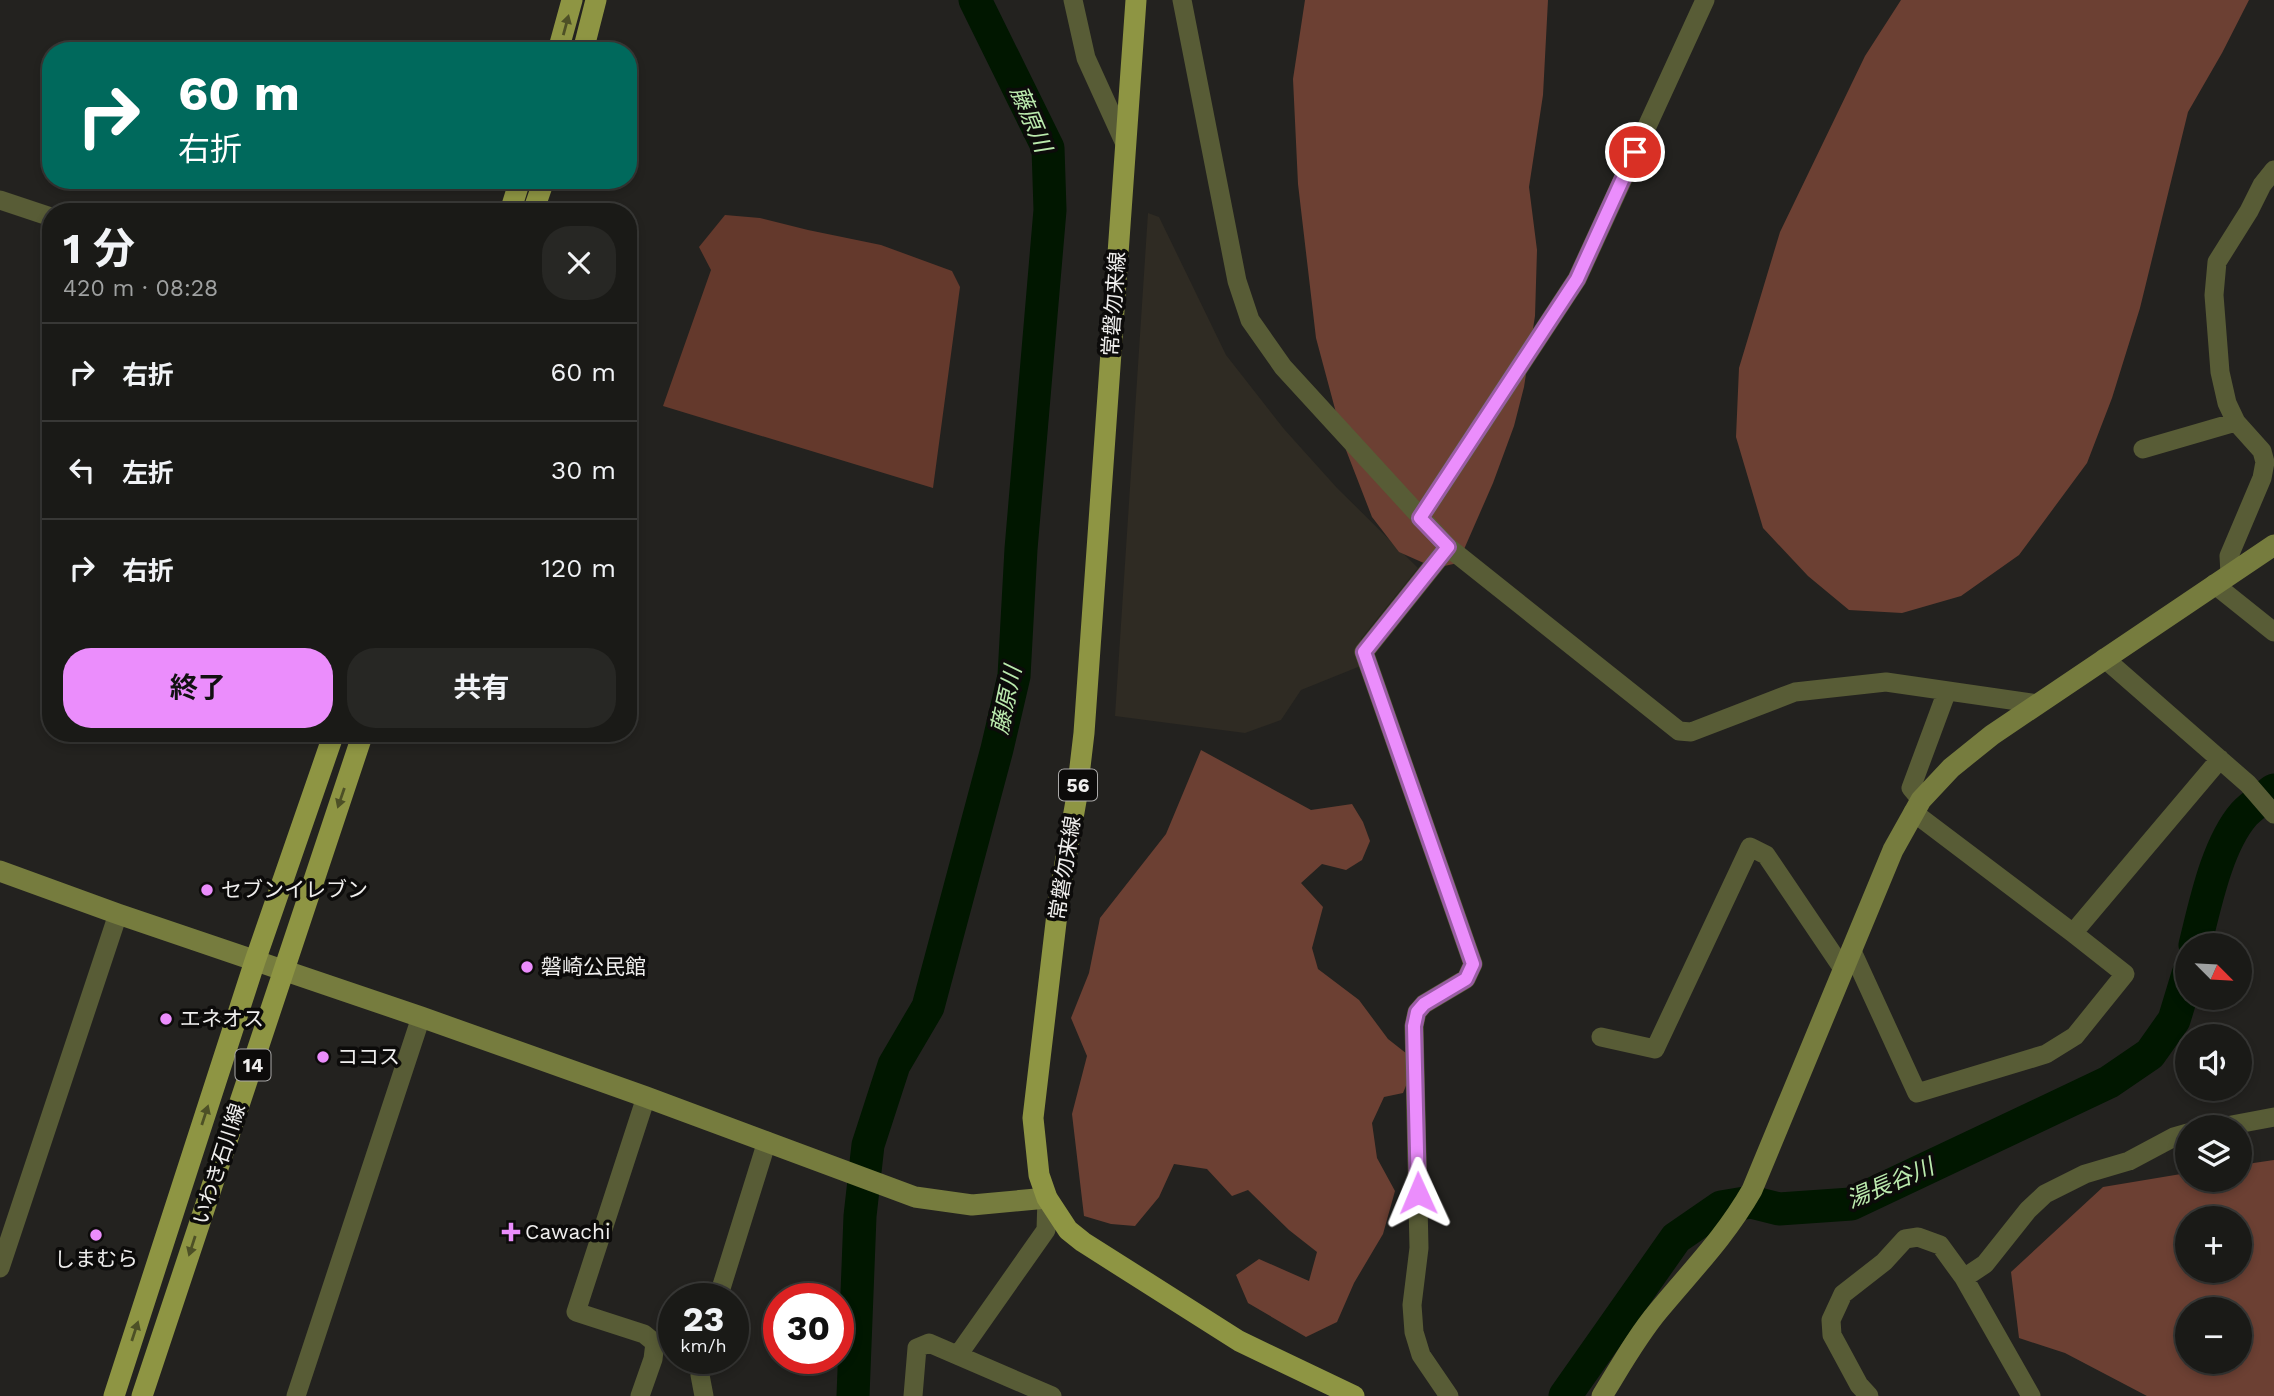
<!DOCTYPE html>
<html lang="ja">
<meta charset="utf-8">
<style>
:root{--surface:#1a1a17;--page:#272724;--text:#f1f3f6;--muted:#9fa1a1;--line:#383836;--accent:#eb8dfc}
body{margin:0;font-family:"Work Sans","Noto Sans JP",sans-serif;background:var(--page);color:var(--text);height:100vh;display:flex;flex-direction:column;font-size:26px;white-space:nowrap}
*{box-sizing:border-box;margin:0}
p{font-size:23px;color:var(--muted)}
.icon{flex:none;width:38px;height:38px;fill:none;stroke:currentColor;stroke-width:2;stroke-linecap:round;stroke-linejoin:round}
.map{position:relative;flex:1;overflow:hidden}
.sheet{position:absolute;left:42px;top:203px;width:595px;height:539px;display:flex;flex-direction:column;background:var(--surface);border-radius:28px;box-shadow:0 4px 10px #0003,0 0 0 2px var(--line)}
.sheet>*{flex:none}
.banner{position:absolute;left:42px;top:42px;width:595px;height:147px;border-radius:28px;box-shadow:0 4px 10px #0003,0 0 0 2px var(--line);background:#00695c;color:#fff;overflow:hidden}
.needle{width:46px;rotate:114deg}
.buttons{position:absolute;left:2175px;top:933px;display:grid;gap:14px}
.buttons a{display:grid;place-items:center;width:77px;height:77px;border-radius:50%;background:var(--surface);box-shadow:0 4px 10px #0003,0 0 0 2px var(--line);font-size:35px}
.speed{position:absolute;left:658px;top:1283px;display:flex;gap:14px;font-size:35px;font-weight:700;text-align:center}
.speed>*{display:grid;place-content:center;width:91px;height:91px;border-radius:50%;background:var(--surface);box-shadow:0 4px 10px #0003,0 0 0 2px var(--line);line-height:1}
.speed small{font-size:18px;font-weight:400}
.speed .limit{border:10px solid #d22;background:#fff;color:#111}
.pin{position:absolute;display:grid;place-items:center;width:60px;height:60px;color:#fff;margin:-30px;border:4px solid #fff;border-radius:50%;box-shadow:0 2px 7px #0007}
.me{position:absolute;width:77px;margin:-38px;rotate:359deg;stroke-linejoin:round;filter:drop-shadow(0 0 5px #0008)}
.turn{display:flex;align-items:center;gap:24px;height:147px;padding:0 21px;font-size:32px}
.turn .icon{width:91px;height:91px;stroke-width:2.5}
.turn b{display:block;font-size:49px;line-height:60px}
.round{display:grid;place-items:center;flex:none;width:74px;height:74px;border-radius:28px;background:var(--page)}
.head{display:flex;align-items:center;justify-content:space-between;height:119px;padding:0 21px}
h1{font-size:42px;font-weight:700;line-height:52px}
.primary-button{display:flex;gap:14px;margin-top:auto;padding:14px 21px}
.primary-button a{flex:1;height:80px;border-radius:28px;background:var(--accent);color:#111;font-size:28px;font-weight:700;line-height:80px;text-align:center}
.primary-button a+a{background:var(--page);color:var(--text)}
ul{padding:0;list-style:none}
li{display:flex;align-items:center;gap:21px;height:98px;padding:0 21px;border-top:2px solid var(--line)}
li div{flex:1}
li b{display:block;font-size:26px}
li em{font-style:normal}
.map>svg:first-child{display:block}
</style>
<div class="map">
<svg width="2274" height="1396" viewBox="0 0 2274 1396">
<rect width="100%" height="100%" fill="#23221f"/>
<!-- built -->
<path fill="#2f2b23" d="M 1148,213 L 1159,217 L 1226,355 L 1284,429 L 1337,488 L 1418,568 L 1361,639 L 1368,663 L 1301,690 L 1281,720 L 1245,733 L 1115,716 Z"/>
<!-- green -->
<path fill="#64392c" d="M 725,215 L 760,218 L 808,230 L 881,245 L 952,271 L 960,287 L 933,488 L 663,406 L 711,270 L 699,247 Z"/>
<!-- forest -->
<path fill="#6c4033" fill-rule="evenodd" d="M 1305,0 L 1548,0 L 1543,95 L 1529,187 L 1537,250 L 1535,316 L 1524,387 L 1514,426 L 1493,483 L 1458,563 L 1435,568 L 1399,552 L 1372,517 L 1346,450 L 1316,338 L 1298,184 L 1293,79 Z
M 1901,0 L 2249,0 L 2222,53 L 2188,112 L 2140,308 L 2112,398 L 2087,463 L 2019,555 L 1961,596 L 1902,613 L 1849,610 L 1808,576 L 1763,528 L 1736,437 L 1739,368 L 1780,232 L 1865,56 Z
M 1201,750 L 1311,810 L 1352,804 L 1363,822 L 1370,841 L 1362,860 L 1346,870 L 1322,864 L 1301,883 L 1323,907 L 1312,948 L 1318,969 L 1359,1000 L 1388,1039 L 1416,1061 L 1403,1093 L 1384,1097 L 1372,1123 L 1377,1158 L 1395,1191 L 1383,1234 L 1354,1283 L 1337,1322 L 1306,1337 L 1248,1303 L 1236,1275 L 1259,1259 L 1309,1281 L 1317,1252 L 1289,1230 L 1248,1190 L 1232,1196 L 1207,1169 L 1174,1164 L 1159,1197 L 1135,1226 L 1111,1224 L 1084,1216 L 1072,1114 L 1087,1056 L 1071,1018 L 1089,973 L 1100,918 L 1166,834 Z
M 2274,1160 L 2274,1396 L 2147,1396 L 2065,1353 L 2019,1338 L 2011,1272 L 2103,1187 L 2187,1173 L 2188,1180 L 2240,1180 L 2240,1165 ZM 2188,1218 L 2240,1218 L 2240,1270 L 2188,1270 ZM 2188,1309 L 2240,1309 L 2240,1362 L 2188,1362 Z"/>
<g fill="none" stroke-linecap="round" stroke-linejoin="round">
<!-- river -->
<path stroke="#011700" stroke-width="33" d="M 2195,945 C 2205,905 2217,845 2244,814 C 2252,805 2264,798 2274,790
M 853,1396 L 860,1216 L 868,1145 L 894,1065 L 928,1007 L 997,749 L 1014,676 L 1021,549 L 1050,210 L 1048,148 L 975,0
M 1565,1396 L 1676,1238 L 1721,1207 L 1751,1202 L 1779,1209 L 1851,1204 L 2109,1082 L 2150,1054 L 2174,1020 L 2188,974"/>
<!-- street -->
<path stroke="#585c36" stroke-width="19" d="M 1073,0 L 1086,58 L 1126,146
M 1182,0 L 1237,281 L 1250,320 L 1283,367 L 1448,547 L 1679,731 L 1691,732 L 1795,692 L 1886,682 L 2038,704
M 0,200 L 51,217
M 2143,449 L 2236,422
M 1420,518 L 1577,279 L 1705,0
M 1448,547 L 1364,652 L 1473,964 L 1466,979 L 1424,1004 L 1417,1012 L 1414,1026 L 1419,1248 L 1412,1305 L 1414,1332 L 1421,1355 L 1449,1396
M 2230,574 L 2229,556 L 2262,478 L 2265,462 L 2262,451 L 2236,422 L 2227,403 L 2220,372 L 2214,295 L 2217,262 L 2249,211 L 2262,185 L 2274,170
M 2214,584 L 2274,632
M 2104,658 L 2248,784 L 2274,814
M 1921,800 L 1911,788 L 1947,691
M 2073,933 L 2220,759
M 1851,949 L 1917,1093 L 2046,1054 L 2075,1036 L 2125,974 L 2073,933 L 1913,812
M 1601,1037 L 1655,1049 L 1750,847 L 1766,855 L 1843,969
M 2221,1127 L 2274,1117
M 0,1268 L 118,914
M 1964,1278 L 1985,1264 L 2028,1210 L 2045,1194 L 2085,1174 L 2129,1161 L 2174,1137 L 2188,1133
M 718,1298 L 767,1141
M 958,1355 L 1046,1230 L 1047,1198
M 702,1358 L 700,1375 L 704,1396
M 296,1396 L 421,1017
M 640,1396 L 653,1359 L 655,1343 L 644,1334 L 576,1312 L 646,1097
M 913,1396 L 917,1348 L 929,1343 L 1052,1396
M 1869,1396 L 1859,1385 L 1832,1335 L 1831,1320 L 1843,1294 L 1884,1262 L 1905,1239 L 1918,1237 L 1940,1245 L 1964,1278 L 2031,1396"/>
<!-- secondary -->
<path stroke="#767c3e" stroke-width="21" d="M 0,871 L 118,914 L 421,1017 L 646,1097 L 915,1197 L 972,1205 L 1047,1198
M 1602,1396 C 1620,1367 1637,1336 1659,1310 C 1693,1269 1725,1237 1752,1190 L 1893,850 L 1921,800 L 1951,768 L 1992,735 L 2274,545"/>
<!-- primary -->
<path stroke="#8e9543" stroke-width="21" d="M 1136,0 L 1084,733 L 1076,801 L 1059,897 L 1033,1118 L 1039,1175 L 1047,1198 L 1068,1230 L 1083,1242 L 1239,1341 L 1354,1396
M 558,51 L 572,0
M 583,51 L 596,0
M 510,212 L 520,180
M 533,212 L 544,180
M 114,1396 L 255,961 L 334,733
M 142,1396 L 363,733"/>
</g>
<!-- one-way arrows -->
<defs><path id="oneway-solid" d="M-6-.8H1V-3.2L6.5 0L1 3.2V.8H-6Z" transform="scale(1.75)"/></defs>
<g fill="#4d5026">
<use href="#oneway-solid" transform="translate(566 25) rotate(-75)"/>
<use href="#oneway-solid" transform="translate(341 798) rotate(109)"/>
<use href="#oneway-solid" transform="translate(205 1115) rotate(-72)"/>
<use href="#oneway-solid" transform="translate(192 1246) rotate(108)"/>
<use href="#oneway-solid" transform="translate(135 1331) rotate(-72)"/>
</g>
<g fill="none" stroke-linecap="round" stroke-linejoin="round">
<defs>
<path id="route" d="M 1418,1193 L 1414,1026 L 1417,1012 L 1424,1004 L 1466,979 L 1473,964 L 1364,652 L 1448,547 L 1420,518 L 1577,279 L 1635,152"/>
</defs>
<!-- route casing -->
<use href="#route" stroke="#995ca4" stroke-width="18"/>
<!-- route -->
<use href="#route" stroke="#eb8dfc" stroke-width="12"/>
</g>
<!-- markers -->
<g fill="#eb8dfc" stroke="#0c0b0a" stroke-width="2.5">
<circle cx="207" cy="890" r="7"/>
<circle cx="527" cy="967" r="7"/>
<circle cx="166" cy="1019" r="7"/>
<circle cx="323" cy="1057" r="7"/>
<path d="M507.5 1221.5h7v7h7v7h-7v7h-7v-7h-7v-7h7z"/>
<circle cx="96" cy="1235" r="7"/>
</g>
<g text-anchor="middle" stroke-width="7" stroke-linejoin="round" paint-order="stroke">
<!-- shield labels -->
<g fill="#0c0b0a" stroke="#abaaa9" stroke-width="2">
<rect x="1059" y="769.5" width="38" height="31" rx="5"/>
<rect x="235.5" y="1049.5" width="35" height="31" rx="5"/>
</g>
<g font-size="19" font-weight="bold" fill="#efeeed">
<text x="1078" y="792">56</text>
<text x="253" y="1072">14</text>
</g>
<!-- street labels -->
<g font-size="21" fill="#efeeed" stroke="#0c0b0a">
<text transform="translate(1114 304) rotate(-86)" y="7">常磐勿来線</text>
<text transform="translate(1065 868) rotate(-81)" y="7">常磐勿来線</text>
<text transform="translate(219 1164) rotate(-72)" y="7">いわき石川線</text>
</g>
<!-- poi labels -->
<g font-size="21" fill="#efeeed" stroke="#0c0b0a" text-anchor="start">
<text x="221" y="897">セブンイレブン</text>
<text x="541" y="974">磐崎公民館</text>
<text x="180" y="1026">エネオス</text>
<text x="337" y="1064">ココス</text>
<text x="525" y="1239">Cawachi</text>
<text x="96" y="1266" text-anchor="middle">しまむら</text>
</g>
<!-- water labels -->
<g font-size="23" font-style="italic" fill="#bbebae" stroke="#0c0b0a">
<text transform="translate(1031 119) rotate(67)" y="8">藤原川</text>
<text transform="translate(1006 700) rotate(-78)" y="8">藤原川</text>
<text transform="translate(1890 1183) rotate(-23)" y="8">湯長谷川</text>
</g>
</g>
</svg>
<div class="buttons">
<a><svg class="needle" viewBox="-14 -14 28 28"><path d="M0-13l5 13h-10z" fill="#e53935"/><path d="M0 13l5-13h-10z" fill="#9fa1a1"/></svg></a>
<a><svg class="icon" aria-label="sound" viewBox="0 0 24 24"><path d="M4 9h4l5-4v14l-5-4H4zM17 9q2 3 0 6"/></svg></a>
<a><svg class="icon" aria-label="layers" viewBox="0 0 24 24"><path d="M12 4l9 5-9 5-9-5zM3 14l9 5 9-5"/></svg></a>
<a>+</a>
<a>−</a>
</div>
<div class="speed"><div>23<small>km/h</small></div><div class="limit">30</div></div>
<div class="pin" style="left:1635px;top:152px;background:#d93025"><svg class="icon" aria-label="arrive" viewBox="0 0 24 24"><path d="M6 21V4h12l-3 4 3 4H6"/></svg></div>
<svg class="me" style="left:1418px;top:1193px" viewBox="-20 -20 40 40"><path d="M0-17L14 15 0 8-14 15z" fill="#eb8dfc" stroke="#fff" stroke-width="4"/></svg>
<div class="banner">
<div class="turn"><svg class="icon" aria-label="right" viewBox="0 0 24 24"><path d="M7 20v-9h11M14 6l5 5-5 5"/></svg><div><b>60 m</b>右折</div></div>
</div>
<section class="sheet">
<div class="head"><div><h1>1 分</h1><p>420 m · 08:28</p></div><a class="round"><svg class="icon" aria-label="close" viewBox="0 0 24 24"><path d="M6 6l12 12M18 6L6 18"/></svg></a></div>
<ul>
<li><svg class="icon" aria-label="right" viewBox="0 0 24 24"><path d="M7 20v-9h11M14 6l5 5-5 5"/></svg><div><b>右折</b></div><em>60 m</em></li>
<li><svg class="icon" aria-label="left" viewBox="0 0 24 24"><path d="M17 20v-9H6M10 6l-5 5 5 5"/></svg><div><b>左折</b></div><em>30 m</em></li>
<li><svg class="icon" aria-label="right" viewBox="0 0 24 24"><path d="M7 20v-9h11M14 6l5 5-5 5"/></svg><div><b>右折</b></div><em>120 m</em></li>
</ul>
<div class="primary-button"><a>終了</a><a>共有</a></div>
</section>
</div>
